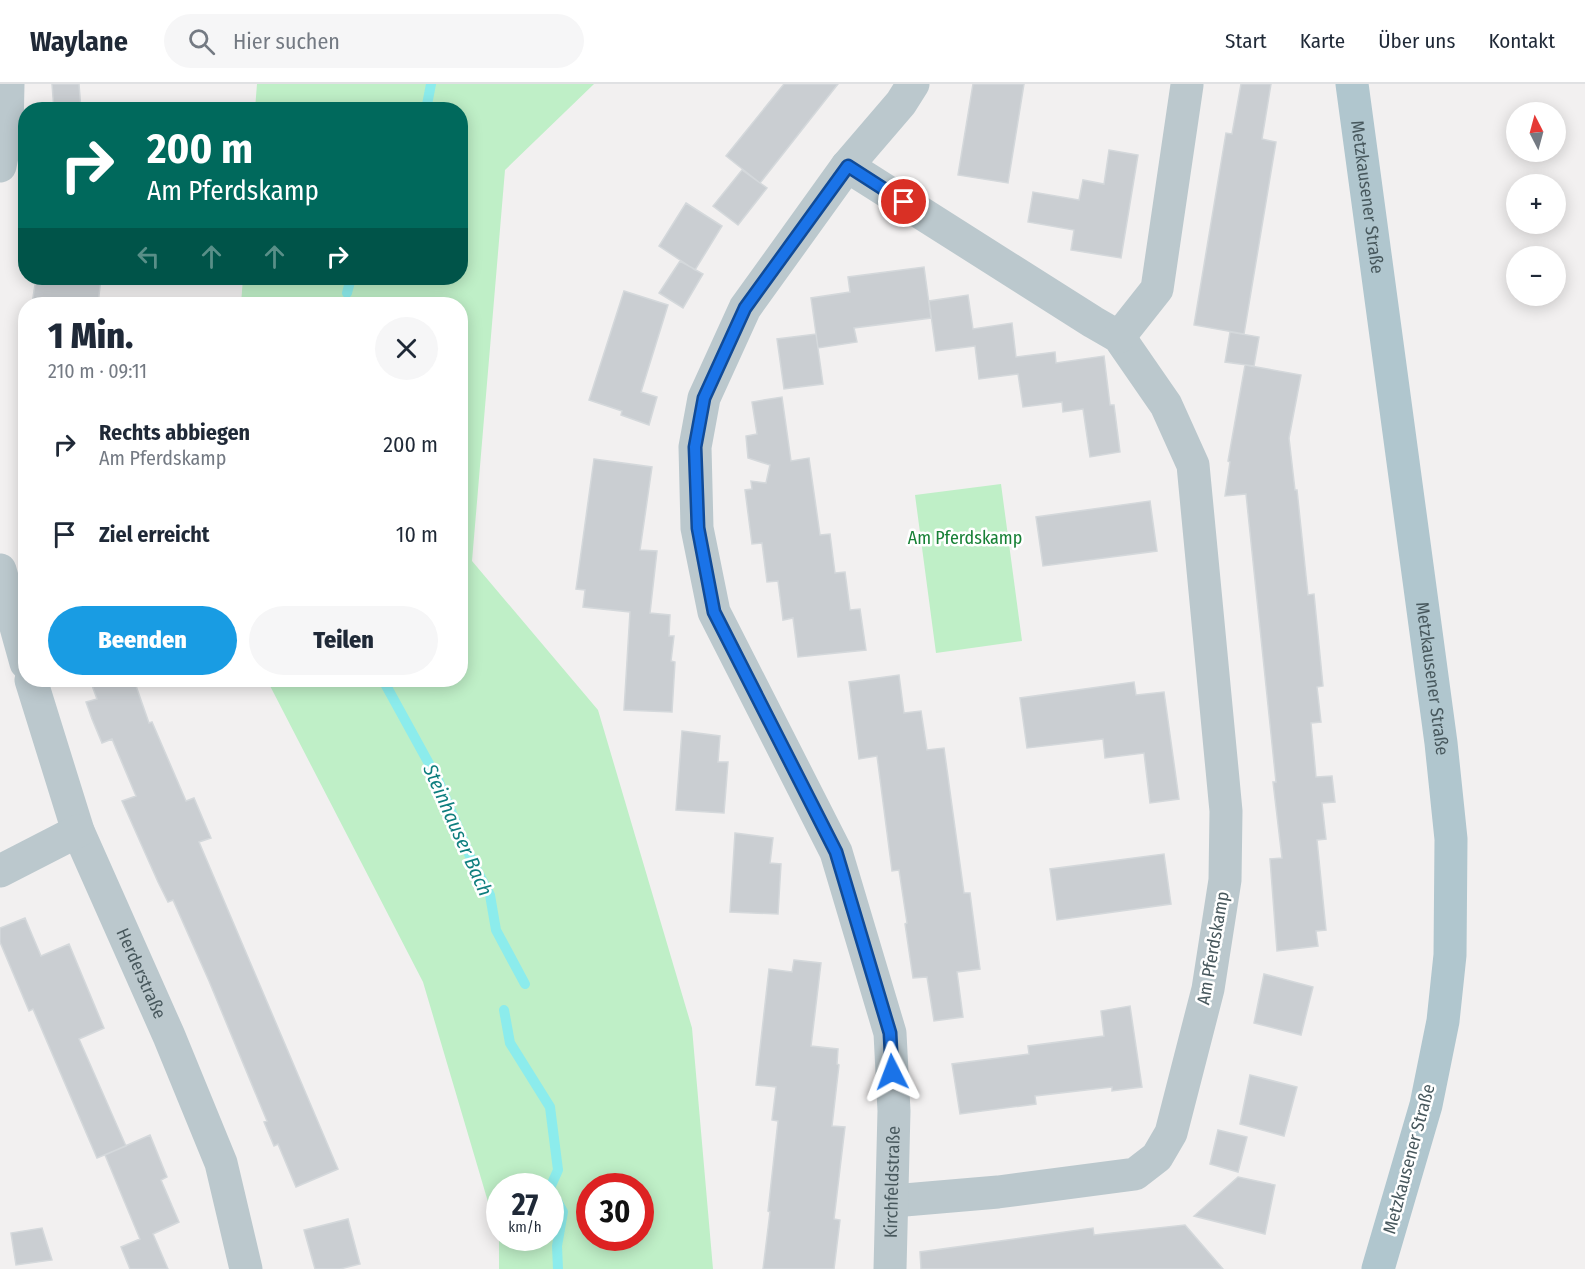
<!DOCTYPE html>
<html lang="de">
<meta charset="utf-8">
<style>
:root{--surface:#fff;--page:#f6f6f7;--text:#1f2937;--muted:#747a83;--line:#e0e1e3;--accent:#199ce3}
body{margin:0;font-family:"Fira Sans Condensed",sans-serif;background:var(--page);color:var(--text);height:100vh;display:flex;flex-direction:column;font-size:22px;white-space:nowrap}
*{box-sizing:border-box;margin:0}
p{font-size:20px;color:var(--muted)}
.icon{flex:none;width:33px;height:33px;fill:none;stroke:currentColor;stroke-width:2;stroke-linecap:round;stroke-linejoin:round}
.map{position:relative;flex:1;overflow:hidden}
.panel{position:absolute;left:18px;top:213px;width:450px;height:390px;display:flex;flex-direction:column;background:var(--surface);border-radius:24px;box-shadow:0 3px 15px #0003}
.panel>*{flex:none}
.top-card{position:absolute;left:18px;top:18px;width:450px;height:183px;border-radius:24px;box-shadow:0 3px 15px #0003;background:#00695c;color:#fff;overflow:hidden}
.needle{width:39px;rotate:354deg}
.fabs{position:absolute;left:1506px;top:18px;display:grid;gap:12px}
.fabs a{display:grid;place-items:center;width:60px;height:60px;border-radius:50%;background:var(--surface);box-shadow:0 3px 15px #0003;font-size:30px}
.speed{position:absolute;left:486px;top:1089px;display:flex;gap:12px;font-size:30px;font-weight:700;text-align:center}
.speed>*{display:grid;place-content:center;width:78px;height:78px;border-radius:50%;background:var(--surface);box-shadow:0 3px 15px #0003;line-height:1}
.speed small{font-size:15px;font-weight:400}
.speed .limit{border:9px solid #d22;background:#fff;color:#111}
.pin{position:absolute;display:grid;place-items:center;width:51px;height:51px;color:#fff;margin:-26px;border:3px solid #fff;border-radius:50%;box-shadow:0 2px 6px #0007}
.me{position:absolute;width:66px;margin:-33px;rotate:357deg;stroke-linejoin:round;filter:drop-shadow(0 0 4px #0008)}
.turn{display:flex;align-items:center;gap:21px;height:126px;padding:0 30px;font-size:27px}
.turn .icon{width:78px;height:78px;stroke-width:2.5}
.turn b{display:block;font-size:42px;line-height:51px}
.lanes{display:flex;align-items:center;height:57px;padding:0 30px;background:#0003;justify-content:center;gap:30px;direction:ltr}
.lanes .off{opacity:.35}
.round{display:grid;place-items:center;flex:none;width:63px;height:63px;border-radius:32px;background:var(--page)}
.overview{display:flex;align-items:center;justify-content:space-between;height:102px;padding:0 30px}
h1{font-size:36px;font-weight:800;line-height:45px}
.cta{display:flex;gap:12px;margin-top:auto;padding:12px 30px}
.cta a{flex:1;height:69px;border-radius:36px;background:var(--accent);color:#fff;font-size:24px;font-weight:800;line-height:69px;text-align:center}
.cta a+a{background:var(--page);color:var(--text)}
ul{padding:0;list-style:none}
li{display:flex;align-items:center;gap:18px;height:90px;padding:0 30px}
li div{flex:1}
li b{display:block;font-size:22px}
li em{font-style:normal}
header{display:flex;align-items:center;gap:36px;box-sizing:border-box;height:84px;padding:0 30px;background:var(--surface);border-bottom:2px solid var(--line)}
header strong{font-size:28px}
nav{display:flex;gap:33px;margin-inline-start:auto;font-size:21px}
.search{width:420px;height:54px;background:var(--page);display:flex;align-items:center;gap:15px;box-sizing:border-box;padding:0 21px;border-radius:33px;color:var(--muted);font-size:22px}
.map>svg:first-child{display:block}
</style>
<header>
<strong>Waylane</strong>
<div class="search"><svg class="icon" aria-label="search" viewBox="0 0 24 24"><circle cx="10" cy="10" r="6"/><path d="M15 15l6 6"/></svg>Hier suchen</div>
<nav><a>Start</a><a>Karte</a><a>Über uns</a><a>Kontakt</a></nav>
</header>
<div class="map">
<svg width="1585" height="1185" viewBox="0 0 1585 1185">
<rect width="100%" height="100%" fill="#f2f0f0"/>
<!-- green -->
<path fill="#bfefc7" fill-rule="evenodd" d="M 257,0 L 594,0 L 505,86 L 472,477 L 598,626 L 692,944 L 713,1185 L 499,1185 L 499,1155 L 423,898 L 267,596 L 460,596 L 460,220 L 241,220 L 243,194 L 460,194 L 460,26 L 255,25 ZM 500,1102 L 550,1102 L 550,1154 L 500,1154 ZM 590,1102 L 640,1102 L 640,1154 L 590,1154 Z
M 1001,400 L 1022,557 L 936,569 L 915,411 Z"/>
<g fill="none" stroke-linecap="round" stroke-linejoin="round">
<!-- stream -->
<path stroke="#8cecec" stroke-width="10" d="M 426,26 L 431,0
M 347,209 L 351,194
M 383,596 L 438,696 L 472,777 L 490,811 L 496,846 L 525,900
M 504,926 L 510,959 L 550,1023 L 558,1086 L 550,1104
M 550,1104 L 563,1128 L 557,1162 L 558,1185"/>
</g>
<!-- building -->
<path fill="#caced2" stroke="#d4d8db" stroke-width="1.5" d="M 52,0 L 79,0 L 81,26 L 54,26 Z
M 784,0 L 838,0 L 760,99 L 726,72 Z
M 973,0 L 1024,0 L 1008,99 L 958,91 Z
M 1241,0 L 1271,0 L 1262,55 L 1276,58 L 1244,250 L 1194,241 L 1226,49 L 1232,50 Z
M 1109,66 L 1138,71 L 1121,174 L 1071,166 L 1074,146 L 1028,138 L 1033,108 L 1079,116 L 1083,96 L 1104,100 Z
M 742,86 L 767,104 L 738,141 L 713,122 Z
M 686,119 L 722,142 L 695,186 L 659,162 Z
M 680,177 L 703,190 L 683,224 L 659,209 Z
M 924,183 L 931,234 L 854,244 L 857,258 L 818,264 L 811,214 L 850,208 L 848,193 Z
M 36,194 L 101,194 L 98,220 L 32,220 Z
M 624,207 L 668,221 L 641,308 L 657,313 L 649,341 L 621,331 L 622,327 L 589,316 Z
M 968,211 L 973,245 L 1012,239 L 1016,273 L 1055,268 L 1056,279 L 1104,272 L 1110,321 L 1114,321 L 1120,368 L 1090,373 L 1083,325 L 1063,328 L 1062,318 L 1023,323 L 1018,290 L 979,295 L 975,262 L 936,267 L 929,217 Z
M 1230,248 L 1259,253 L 1254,282 L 1225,278 Z
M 816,250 L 823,300 L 784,305 L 777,255 Z
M 1245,281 L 1301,291 L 1289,354 L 1295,406 L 1297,406 L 1308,511 L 1314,510 L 1323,602 L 1317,603 L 1321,638 L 1311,639 L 1316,693 L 1332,692 L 1335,718 L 1322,719 L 1326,755 L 1317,756 L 1326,846 L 1316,847 L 1318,862 L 1277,867 L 1270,775 L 1282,774 L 1273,698 L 1276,698 L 1246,410 L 1225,412 L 1230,378 L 1228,377 Z
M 782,313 L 791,377 L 809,374 L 820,451 L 830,450 L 835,489 L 845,488 L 850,526 L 860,525 L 866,566 L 798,573 L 793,534 L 783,536 L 778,497 L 767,498 L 762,459 L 752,460 L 745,406 L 752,405 L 751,397 L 766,399 L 770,381 L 748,374 L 746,352 L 757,350 L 752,318 Z
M 594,375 L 652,383 L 640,466 L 657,467 L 650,529 L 670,531 L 669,552 L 674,552 L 671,577 L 675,578 L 672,628 L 624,626 L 630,528 L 583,523 L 585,506 L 576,505 Z
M 1150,417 L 1157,467 L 1043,482 L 1036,433 Z
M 899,591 L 904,629 L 921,627 L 927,666 L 944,664 L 964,809 L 970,809 L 980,885 L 957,888 L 963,933 L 934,937 L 927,893 L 913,894 L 905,840 L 907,839 L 899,786 L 892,787 L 877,672 L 859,675 L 849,598 Z
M 90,596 L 134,596 L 149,639 L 152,638 L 186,717 L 194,714 L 211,754 L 199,758 L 338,1085 L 296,1103 L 278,1060 L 274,1062 L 264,1038 L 267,1037 L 209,897 L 173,816 L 168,818 L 158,798 L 122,717 L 136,712 L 112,655 L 102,659 L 92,635 L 86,618 L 97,615 Z
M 1134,598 L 1136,611 L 1164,608 L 1179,715 L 1150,719 L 1144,669 L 1105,674 L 1103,655 L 1027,664 L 1020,614 Z
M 682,647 L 720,652 L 718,678 L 728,678 L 724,729 L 676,726 Z
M 735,749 L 773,754 L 770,779 L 781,780 L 778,830 L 730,828 Z
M 1164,770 L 1171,820 L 1057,836 L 1050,785 Z
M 25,834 L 41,872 L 69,860 L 104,944 L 79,955 L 126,1062 L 97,1074 L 33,925 L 29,927 L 0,858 L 0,844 Z
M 794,876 L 821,879 L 811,962 L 838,965 L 837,980 L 839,981 L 832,1042 L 845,1043 L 834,1135 L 840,1136 L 834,1185 L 763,1185 L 770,1128 L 768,1127 L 778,1037 L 772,1036 L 776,1003 L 756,1001 L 759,973 L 769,885 L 792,888 Z
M 1264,890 L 1313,903 L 1301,951 L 1254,939 Z
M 1130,922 L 1142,1003 L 1112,1007 L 1112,1003 L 1035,1012 L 1036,1020 L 960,1030 L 952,980 L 1029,970 L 1028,962 L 1104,952 L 1101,927 Z
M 1250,991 L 1297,1003 L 1284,1052 L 1240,1040 Z
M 1218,1046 L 1247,1053 L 1238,1088 L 1210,1080 Z
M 150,1051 L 167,1093 L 161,1096 L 179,1138 L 153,1150 L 168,1185 L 130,1185 L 121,1163 L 140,1155 L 105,1071 Z
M 1238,1093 L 1275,1101 L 1265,1150 L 1194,1132 Z
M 348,1135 L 360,1180 L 340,1185 L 315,1185 L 304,1146 Z
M 1185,1141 L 1223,1185 L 921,1185 L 920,1168 L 1093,1144 L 1094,1151 Z
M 42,1144 L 52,1176 L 16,1181 L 11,1149 Z"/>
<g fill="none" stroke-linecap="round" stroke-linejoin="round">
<!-- minor -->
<g stroke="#bbc8cd" stroke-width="33">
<path d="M 0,82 L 7,47 L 8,0"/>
<path d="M 847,82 L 1093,238 L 1119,253 L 1166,321 L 1193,381 L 1226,727 L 1225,796 L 1208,905 L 1171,1049 L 1157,1073 L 1135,1090 L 998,1108 L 893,1117"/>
<path d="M 1119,253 L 1157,205 L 1187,1"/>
<path d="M 0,486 L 26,579"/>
<path id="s1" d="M 31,596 L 78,747 L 169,952 L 221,1079 L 246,1185"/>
<path d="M 0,787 L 78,747"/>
<path id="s2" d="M 890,1185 L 894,1027 L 890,949 L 836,768 L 714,528 L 697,444 L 695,363 L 704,314 L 745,224 L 847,82 L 901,19 L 913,0"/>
</g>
<!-- major -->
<path stroke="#b0c6ce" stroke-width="33" id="s3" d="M 1352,0 L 1441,659 L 1451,755 L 1450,871 L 1443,937 L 1426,1021 L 1378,1185"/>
</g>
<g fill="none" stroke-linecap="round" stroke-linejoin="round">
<defs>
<path id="route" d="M 892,988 L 890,949 L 836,768 L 714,528 L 698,444 L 695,363 L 704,314 L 745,224 L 848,82 L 904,118"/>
</defs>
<!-- route casing -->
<use href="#route" stroke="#114b97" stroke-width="15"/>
<!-- route -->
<use href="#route" stroke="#1a73e8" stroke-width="10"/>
</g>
<g text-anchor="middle" stroke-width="5" stroke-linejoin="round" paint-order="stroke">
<!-- street labels -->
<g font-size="18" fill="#48585d" stroke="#fff">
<text dy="6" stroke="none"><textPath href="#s3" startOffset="114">Metzkausener Straße</textPath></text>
<text dy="6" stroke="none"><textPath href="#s3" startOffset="600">Metzkausener Straße</textPath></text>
<text transform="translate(1213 864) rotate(-80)" y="6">Am Pferdskamp</text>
<text dy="6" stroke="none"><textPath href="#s1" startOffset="314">Herderstraße</textPath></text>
<text transform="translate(1409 1075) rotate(-75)" y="6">Metzkausener Straße</text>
<text dy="6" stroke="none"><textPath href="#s2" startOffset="87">Kirchfeldstraße</textPath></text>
</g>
<!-- park labels -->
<g font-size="18" fill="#178036" stroke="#fff">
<text x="965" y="460">Am Pferdskamp</text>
</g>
<!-- water labels -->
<g font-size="20" font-style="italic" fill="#0e7e7e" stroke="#fff">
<text transform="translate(458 746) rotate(66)" y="7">Steinhauser Bach</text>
</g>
</g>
</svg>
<div class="fabs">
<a><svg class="needle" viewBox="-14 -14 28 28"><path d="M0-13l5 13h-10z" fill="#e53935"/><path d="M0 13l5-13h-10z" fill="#747a83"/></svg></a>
<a>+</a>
<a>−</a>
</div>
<div class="speed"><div>27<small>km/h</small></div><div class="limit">30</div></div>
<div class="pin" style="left:904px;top:118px;background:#d93025"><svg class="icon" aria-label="arrive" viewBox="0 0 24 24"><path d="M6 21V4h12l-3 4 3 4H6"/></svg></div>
<svg class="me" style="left:892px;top:988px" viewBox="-20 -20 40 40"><path d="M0-17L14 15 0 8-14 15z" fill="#1a73e8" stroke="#fff" stroke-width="4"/></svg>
<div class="top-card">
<div class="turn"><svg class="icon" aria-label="right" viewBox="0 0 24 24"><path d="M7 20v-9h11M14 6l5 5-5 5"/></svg><div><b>200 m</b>Am Pferdskamp</div></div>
<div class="lanes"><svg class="icon off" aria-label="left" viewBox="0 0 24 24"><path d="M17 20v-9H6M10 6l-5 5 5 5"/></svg><svg class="icon off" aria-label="ahead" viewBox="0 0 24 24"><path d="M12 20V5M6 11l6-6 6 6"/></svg><svg class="icon off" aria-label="ahead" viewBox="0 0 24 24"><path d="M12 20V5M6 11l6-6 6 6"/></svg><svg class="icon" aria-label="right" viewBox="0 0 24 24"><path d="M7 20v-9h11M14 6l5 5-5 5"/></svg></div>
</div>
<section class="panel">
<div class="overview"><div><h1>1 Min.</h1><p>210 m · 09:11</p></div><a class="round"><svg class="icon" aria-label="close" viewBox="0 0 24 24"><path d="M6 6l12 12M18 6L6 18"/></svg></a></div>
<ul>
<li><svg class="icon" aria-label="right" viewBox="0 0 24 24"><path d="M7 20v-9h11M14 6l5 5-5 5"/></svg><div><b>Rechts abbiegen</b><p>Am Pferdskamp</p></div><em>200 m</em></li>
<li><svg class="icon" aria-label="arrive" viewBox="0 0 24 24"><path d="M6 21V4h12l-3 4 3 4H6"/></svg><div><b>Ziel erreicht</b></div><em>10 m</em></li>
</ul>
<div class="cta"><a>Beenden</a><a>Teilen</a></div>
</section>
</div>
